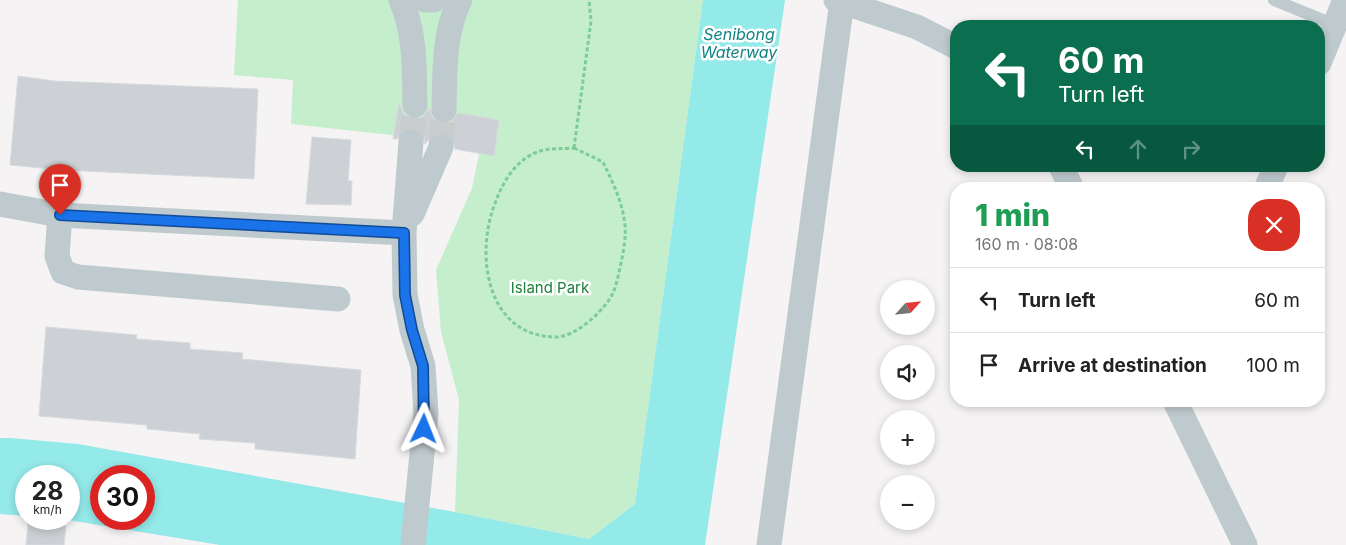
<!DOCTYPE html>
<meta charset="utf-8">
<style>
:root{--surface:#fff;--page:#f2f2f2;--text:#222;--muted:#767676;--line:#e0e0e0}
body{margin:0;font-family:Inter,sans-serif;background:var(--page);color:var(--text);height:100vh;display:flex;flex-direction:column;font-size:19px;white-space:nowrap}
*{box-sizing:border-box;margin:0}
p{font-size:16px;color:var(--muted)}
.icon{flex:none;width:28px;height:28px;fill:none;stroke:currentColor;stroke-width:2;stroke-linecap:round;stroke-linejoin:round}
.map{position:relative;flex:1;overflow:hidden}
.sheet{position:absolute;left:950px;top:182px;width:375px;height:225px;display:flex;flex-direction:column;background:var(--surface);border-radius:20px;box-shadow:0 2px 8px #0003}
.sheet>*{flex:none}
.top-card{position:absolute;left:950px;top:20px;width:375px;height:152px;border-radius:20px;box-shadow:0 2px 8px #0003;background:#0b6e4f;color:#fff;overflow:hidden}
.needle{width:32px;rotate:63deg}
.buttons{position:absolute;left:880px;top:280px;display:grid;gap:10px}
.buttons a{display:grid;place-items:center;width:55px;height:55px;border-radius:50%;background:var(--surface);box-shadow:0 2px 8px #0003;font-size:25px}
.speed{position:absolute;left:15px;top:465px;display:flex;gap:10px;font-size:25px;font-weight:700;text-align:center}
.speed>*{display:grid;place-content:center;width:65px;height:65px;border-radius:50%;background:var(--surface);box-shadow:0 2px 8px #0003;line-height:1}
.speed small{font-size:12px;font-weight:400}
.speed .limit{border:8px solid #d22;background:#fff;color:#111}
.pin{position:absolute;display:grid;place-items:center;width:42px;height:42px;color:#fff;margin:-51px -21px;border-radius:50% 50% 50% 0;rotate:-45deg;box-shadow:0 0 5px #0007}
.pin .icon{rotate:45deg}
.me{position:absolute;width:55px;margin:-28px;rotate:2deg;stroke-linejoin:round;filter:drop-shadow(0 0 4px #0008)}
.turn{display:flex;align-items:center;gap:18px;height:105px;padding:0 25px;font-size:22px}
.turn .icon{width:65px;height:65px;stroke-width:2.5}
.turn b{display:block;font-size:35px;line-height:42px}
.lanes{display:flex;align-items:center;height:48px;padding:0 25px;background:#0003;justify-content:center;gap:25px;direction:ltr}
.lanes .off{opacity:.35}
.round{display:grid;place-items:center;flex:none;width:52px;height:52px;border-radius:20px;background:var(--page)}
.headline{display:flex;align-items:center;justify-content:space-between;height:85px;padding:0 25px}
h1{font-size:30px;font-weight:800;line-height:38px;color:#1e9e55}
ul{padding:0;list-style:none}
li{display:flex;align-items:center;gap:15px;height:65px;padding:0 25px;border-top:1px solid var(--line)}
li div{flex:1}
li b{display:block;font-size:19px}
li em{font-style:normal}
.map>svg:first-child{display:block}
</style>
<div class="map">
<svg width="1346" height="545" viewBox="0 0 1346 545">
<rect width="100%" height="100%" fill="#f5f3f3"/>
<!-- green -->
<path fill="#c5efcc" d="M 238,0 L 703,0 L 635,504 L 589,539 L 455,512 L 459,400 L 441,332 L 436,270 L 472,188 L 481,145 L 291,124 L 293,80 L 234,75 Z"/>
<!-- water -->
<path fill="#94e9e9" fill-rule="evenodd" d="M 703,0 L 785,0 L 705,545 L 220,545 L 62,519 L 69,519 L 69,476 L 26,476 L 26,516 L 0,514 L 0,438 L 10,438 L 78,444 L 455,512 L 589,539 L 635,504 ZM 101,476 L 144,476 L 144,519 L 101,519 Z"/>
<!-- building -->
<path fill="#cdd1d5" stroke="#d7dade" d="M 18,76 L 54,81 L 258,89 L 254,179 L 63,170 L 10,165 Z
M 399,102 L 403,113 L 409,118 L 422,118 L 430,108 L 432,117 L 443,124 L 451,122 L 458,113 L 499,120 L 494,156 L 455,149 L 453,139 L 446,134 L 433,135 L 425,144 L 424,135 L 413,128 L 404,129 L 397,139 L 393,139 Z
M 312,137 L 351,140 L 348,181 L 352,181 L 351,205 L 306,204 Z
M 46,327 L 137,335 L 136,339 L 190,343 L 190,349 L 243,353 L 242,359 L 361,370 L 355,459 L 255,449 L 255,443 L 199,439 L 200,434 L 147,429 L 147,425 L 39,416 Z
M 28,523 L 66,526 L 64,545 L 26,545 Z"/>
<g fill="none" stroke-linecap="round" stroke-linejoin="round">
<!-- street-tunnel -->
<path stroke="#cacdce" stroke-width="25" stroke-dasharray="25 12" stroke-linecap="butt" d="M 411,142 L 415,105
M 441,147 L 444,110"/>
<!-- path -->
<path stroke="#7ecc95" stroke-width="3" stroke-dasharray="4 2.5" stroke-linecap="butt" d="M 574,148 L 603,162 C 614,185 627,211 625,237 C 625,247 617,285 613,293 C 605,310 575,338 555,337 C 488,336 475,258 494,206 C 502,184 513,162 537,152 C 547,148 563,149 574,148 Z
M 574,148 L 591,21 L 589,0"/>
<!-- lane -->
<path stroke="#bfcace" stroke-width="12" d="M 1274,0 L 1335,25"/>
<!-- street -->
<path stroke="#bfcace" stroke-width="25" d="M 401,0 C 416,35 414,68 415,105
M 425,0 L 434,0
M 836,0 L 917,27 L 956,47
M 1319,63 L 1345,0
M 444,110 C 445,72 443,34 460,0
M 411,142 L 404,233 L 405,295 L 412,330 L 423,366 L 426,413 L 413,545
M 1061,166 L 1072,189
M 1266,189 L 1276,166
M 0,204 L 60,215 L 404,233
M 412,214 L 441,147
M 60,215 L 57,256 L 63,272 L 78,277 L 338,299
M 1175,401 L 1245,545
M 769,545 L 842,1"/>
</g>
<g fill="none" stroke-linecap="round" stroke-linejoin="round">
<defs>
<path id="route" d="M 60,215 L 404,233 L 405,295 L 412,330 L 423,366 L 424,429"/>
</defs>
<!-- route casing -->
<use href="#route" stroke="#114b97" stroke-width="12"/>
<!-- route -->
<use href="#route" stroke="#1a73e8" stroke-width="9"/>
</g>
<g text-anchor="middle" stroke-width="5" stroke-linejoin="round" paint-order="stroke">
<!-- park labels -->
<g font-size="15" fill="#1c8039" stroke="#fff">
<text x="550" y="293">Island Park</text>
</g>
<!-- water labels -->
<g font-size="16" font-style="italic" fill="#128484" stroke="#fff">
<text x="739" y="40">Senibong<tspan x="739" dy="18">Waterway</tspan></text>
</g>
</g>
</svg>
<div class="buttons">
<a><svg class="needle" viewBox="-14 -14 28 28"><path d="M0-13l5 13h-10z" fill="#e53935"/><path d="M0 13l5-13h-10z" fill="#767676"/></svg></a>
<a><svg class="icon" aria-label="sound" viewBox="0 0 24 24"><path d="M4 9h4l5-4v14l-5-4H4zM17 9q2 3 0 6"/></svg></a>
<a>+</a>
<a>−</a>
</div>
<div class="speed"><div>28<small>km/h</small></div><div class="limit">30</div></div>
<div class="pin" style="left:60px;top:215px;background:#d93025"><svg class="icon" aria-label="arrive" viewBox="0 0 24 24"><path d="M6 21V4h12l-3 4 3 4H6"/></svg></div>
<svg class="me" style="left:424px;top:429px" viewBox="-20 -20 40 40"><path d="M0-17L14 15 0 8-14 15z" fill="#1a73e8" stroke="#fff" stroke-width="4"/></svg>
<div class="top-card">
<div class="turn"><svg class="icon" aria-label="left" viewBox="0 0 24 24"><path d="M17 20v-9H6M10 6l-5 5 5 5"/></svg><div><b>60 m</b>Turn left</div></div>
<div class="lanes"><svg class="icon" aria-label="left" viewBox="0 0 24 24"><path d="M17 20v-9H6M10 6l-5 5 5 5"/></svg><svg class="icon off" aria-label="ahead" viewBox="0 0 24 24"><path d="M12 20V5M6 11l6-6 6 6"/></svg><svg class="icon off" aria-label="right" viewBox="0 0 24 24"><path d="M7 20v-9h11M14 6l5 5-5 5"/></svg></div>
</div>
<section class="sheet">
<div class="headline"><div><h1>1 min</h1><p>160 m · 08:08</p></div><a class="round" style="background:#d93025;color:#fff"><svg class="icon" aria-label="close" viewBox="0 0 24 24"><path d="M6 6l12 12M18 6L6 18"/></svg></a></div>
<ul>
<li><svg class="icon" aria-label="left" viewBox="0 0 24 24"><path d="M17 20v-9H6M10 6l-5 5 5 5"/></svg><div><b>Turn left</b></div><em>60 m</em></li>
<li><svg class="icon" aria-label="arrive" viewBox="0 0 24 24"><path d="M6 21V4h12l-3 4 3 4H6"/></svg><div><b>Arrive at destination</b></div><em>100 m</em></li>
</ul>
</section>
</div>
